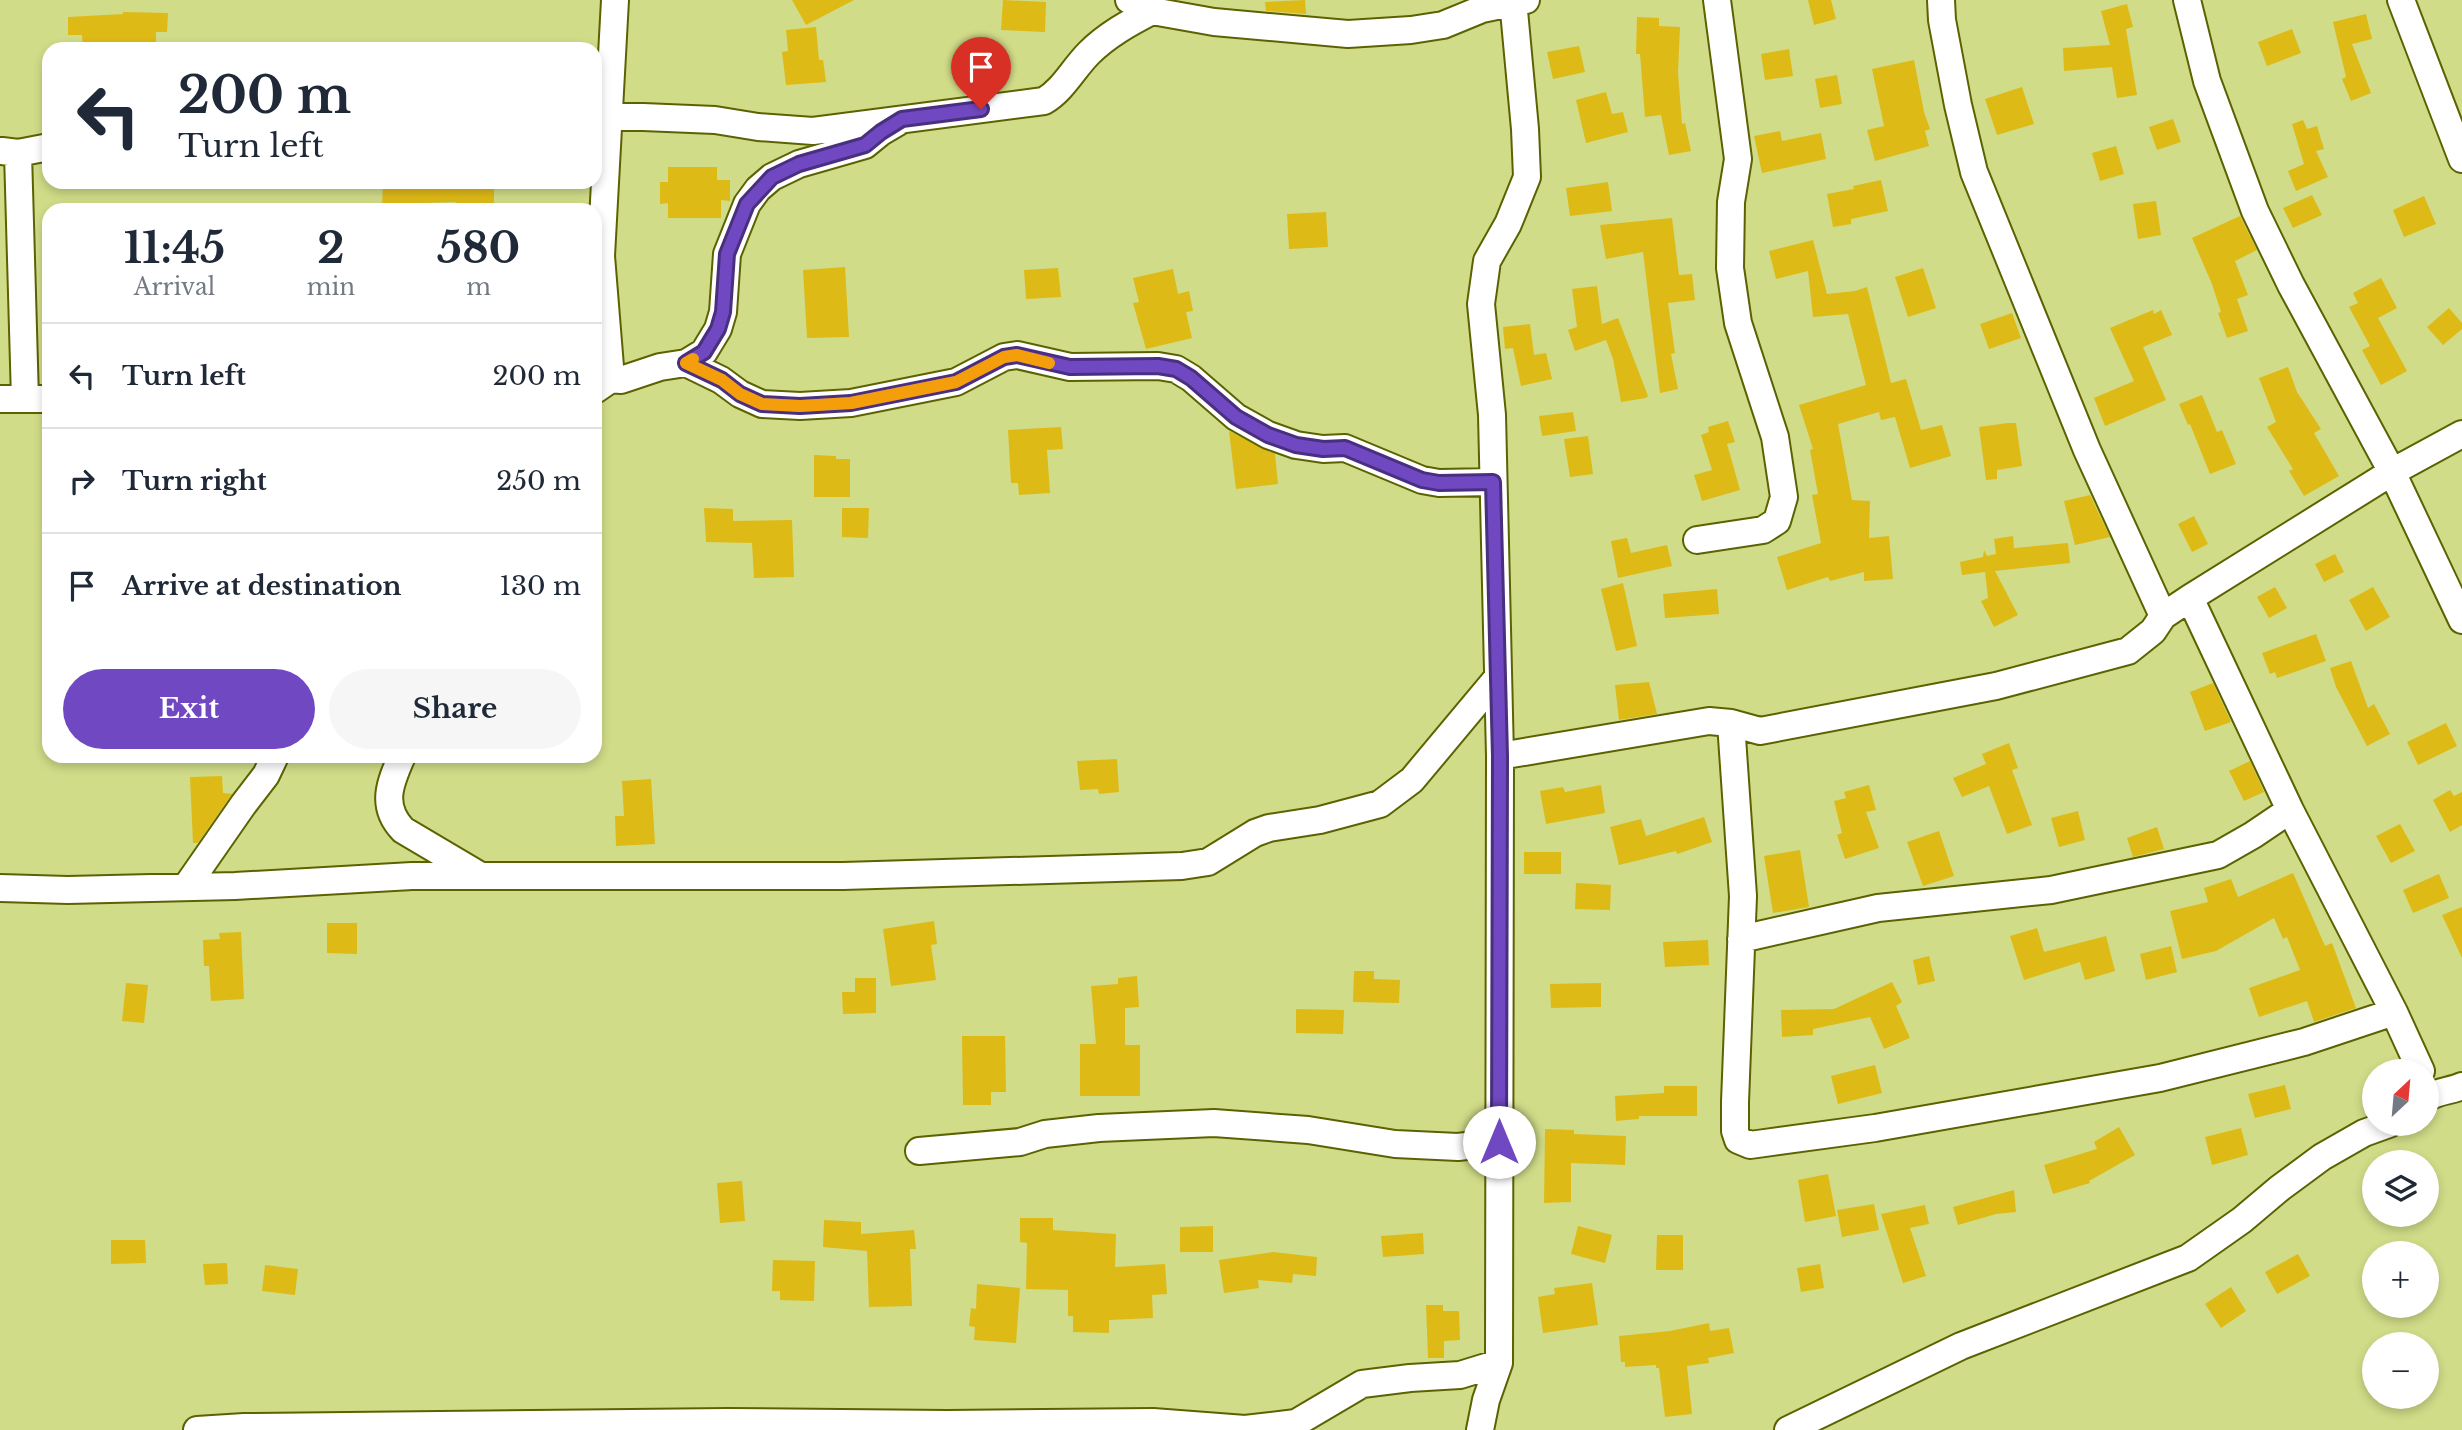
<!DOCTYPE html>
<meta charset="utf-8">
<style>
:root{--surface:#fff;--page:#f6f6f7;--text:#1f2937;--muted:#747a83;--line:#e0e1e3;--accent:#7048c1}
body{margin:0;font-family:"Libre Baskerville",serif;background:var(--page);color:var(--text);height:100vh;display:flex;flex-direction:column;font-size:26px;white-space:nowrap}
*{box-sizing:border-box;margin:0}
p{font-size:23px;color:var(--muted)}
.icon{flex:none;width:38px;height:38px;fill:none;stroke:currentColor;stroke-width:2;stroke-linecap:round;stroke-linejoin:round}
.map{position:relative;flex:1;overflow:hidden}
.side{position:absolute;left:42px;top:203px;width:560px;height:560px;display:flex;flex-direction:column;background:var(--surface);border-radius:21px;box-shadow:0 4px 10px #0003}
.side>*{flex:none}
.guide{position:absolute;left:42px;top:42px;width:560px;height:147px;border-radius:21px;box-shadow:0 4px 10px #0003;background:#fff;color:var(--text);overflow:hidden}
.needle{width:46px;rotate:26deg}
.fabs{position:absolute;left:2362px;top:1059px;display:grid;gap:14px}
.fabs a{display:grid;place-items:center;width:77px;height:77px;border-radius:50%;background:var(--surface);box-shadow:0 4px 10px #0003;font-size:35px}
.pin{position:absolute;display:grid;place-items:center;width:60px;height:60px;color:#fff;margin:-72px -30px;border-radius:50% 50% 50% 0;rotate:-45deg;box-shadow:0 0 7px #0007}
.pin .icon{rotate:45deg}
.me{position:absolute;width:77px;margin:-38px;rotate:0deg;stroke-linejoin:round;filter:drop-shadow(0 0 5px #0008)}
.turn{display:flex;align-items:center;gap:24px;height:147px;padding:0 21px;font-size:32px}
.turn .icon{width:91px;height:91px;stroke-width:2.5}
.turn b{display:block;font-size:49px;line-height:60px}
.eta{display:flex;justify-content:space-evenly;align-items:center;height:119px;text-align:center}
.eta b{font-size:42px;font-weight:800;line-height:49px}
.action{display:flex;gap:14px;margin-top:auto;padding:14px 21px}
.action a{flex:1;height:80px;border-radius:42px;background:var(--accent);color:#fff;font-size:28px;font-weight:800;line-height:80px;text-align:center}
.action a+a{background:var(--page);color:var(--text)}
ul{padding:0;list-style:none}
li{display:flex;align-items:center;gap:21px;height:105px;padding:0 21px;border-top:2px solid var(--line)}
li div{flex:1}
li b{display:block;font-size:26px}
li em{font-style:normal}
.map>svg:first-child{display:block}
</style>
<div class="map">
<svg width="2462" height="1430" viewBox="0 0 2462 1430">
<rect width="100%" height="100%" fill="#d1dc88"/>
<!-- building -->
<path fill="#deba17" d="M 792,0 L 854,0 L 806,25 Z
M 1003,0 L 1046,2 L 1045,32 L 1001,30 Z
M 1305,0 L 1306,14 L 1266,11 L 1265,2 Z
M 1808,0 L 1831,0 L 1836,19 L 1814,25 Z
M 2127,4 L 2133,27 L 2126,29 L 2137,95 L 2117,98 L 2112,67 L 2064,71 L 2063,48 L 2110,45 L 2101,11 Z
M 123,12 L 168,13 L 167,32 L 156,32 L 156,49 L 83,49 L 82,35 L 68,35 L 68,17 L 123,14 Z
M 2366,14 L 2372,39 L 2352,44 L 2371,93 L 2351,101 L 2342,79 L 2346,77 L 2333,22 Z
M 1637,17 L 1659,18 L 1659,26 L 1680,27 L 1678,73 L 1682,124 L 1685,123 L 1691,151 L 1669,155 L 1661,115 L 1645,117 L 1640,54 L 1636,54 Z
M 816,27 L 819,60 L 823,60 L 826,82 L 786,85 L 782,52 L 788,51 L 786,30 Z
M 2292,29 L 2301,53 L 2267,66 L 2258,42 Z
M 1579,46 L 1585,72 L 1553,79 L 1547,52 Z
M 1789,49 L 1793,76 L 1765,80 L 1761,54 Z
M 1914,60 L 1924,112 L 1930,129 L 1925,131 L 1929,146 L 1875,161 L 1867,130 L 1884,126 L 1872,69 Z
M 1837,75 L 1842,104 L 1820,108 L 1815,79 Z
M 2022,87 L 2034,124 L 1997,135 L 1985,99 Z
M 1606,92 L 1612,114 L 1623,112 L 1628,132 L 1586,143 L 1576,100 Z
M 2173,119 L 2181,142 L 2157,150 L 2149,127 Z
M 2303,120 L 2307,129 L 2317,126 L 2324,149 L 2316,151 L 2328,177 L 2296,191 L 2288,171 L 2304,164 L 2292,124 Z
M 1780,131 L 1782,141 L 1821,133 L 1826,159 L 1762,173 L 1754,136 Z
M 2116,146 L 2124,174 L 2100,181 L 2092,153 Z
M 668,167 L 717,167 L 717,180 L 730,180 L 730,201 L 721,200 L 721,218 L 668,218 L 668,203 L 660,204 L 660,182 L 668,182 Z
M 1881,180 L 1888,211 L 1851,219 L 1851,224 L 1833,227 L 1827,194 L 1854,189 L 1853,186 Z
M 383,182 L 494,182 L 494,206 L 487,206 L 487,210 L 457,210 L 456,202 L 422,203 L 421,210 L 382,210 Z
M 1608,182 L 1612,211 L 1570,216 L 1566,188 Z
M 2312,195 L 2322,215 L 2293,228 L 2283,208 Z
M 2424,196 L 2436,224 L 2404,237 L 2393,210 Z
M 2156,201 L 2161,235 L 2138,239 L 2133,204 Z
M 1326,212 L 1328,247 L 1289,249 L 1287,214 Z
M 2240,216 L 2257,250 L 2235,261 L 2248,295 L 2237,299 L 2248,331 L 2227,338 L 2218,313 L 2221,312 L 2212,284 L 2192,238 Z
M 1672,218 L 1679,275 L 1692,274 L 1695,300 L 1668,303 L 1675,353 L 1671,354 L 1678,389 L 1660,393 L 1643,252 L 1606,259 L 1600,225 Z
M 1813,240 L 1827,294 L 1855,291 L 1867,287 L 1891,383 L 1906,379 L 1921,430 L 1942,425 L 1951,456 L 1910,468 L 1895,417 L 1881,420 L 1879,412 L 1838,424 L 1852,500 L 1870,501 L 1869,538 L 1889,536 L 1893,579 L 1864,581 L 1864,572 L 1830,581 L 1828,577 L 1787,590 L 1777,557 L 1821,543 L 1812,495 L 1818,494 L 1810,450 L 1813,449 L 1799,405 L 1866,385 L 1848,314 L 1813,317 L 1808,271 L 1776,279 L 1769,251 Z
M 845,267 L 849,337 L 807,338 L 803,270 Z
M 1058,268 L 1061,297 L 1026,299 L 1024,270 Z
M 1923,268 L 1936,308 L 1908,317 L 1895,277 Z
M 1173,269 L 1178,294 L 1189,291 L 1193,311 L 1186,312 L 1192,338 L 1146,349 L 1133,303 L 1139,302 L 1133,278 Z
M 2381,278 L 2397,308 L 2378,318 L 2407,371 L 2381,385 L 2362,350 L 2370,346 L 2349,307 L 2358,303 L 2353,293 Z
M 1597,286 L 1602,324 L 1618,318 L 1648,396 L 1646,398 L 1621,402 L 1613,359 L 1606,340 L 1575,351 L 1568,330 L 1577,327 L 1572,289 Z
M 2449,308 L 2462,323 L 2462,329 L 2443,345 L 2427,327 Z
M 2153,310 L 2154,314 L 2161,310 L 2172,335 L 2143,347 L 2166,400 L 2105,426 L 2094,398 L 2134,381 L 2110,328 Z
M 2012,313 L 2021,338 L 1989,349 L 1980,324 Z
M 1530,324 L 1534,355 L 1546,353 L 1552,379 L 1521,386 L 1513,348 L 1505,349 L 1503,327 Z
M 2288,367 L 2297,392 L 2321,429 L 2314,433 L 2339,476 L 2304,496 L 2289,471 L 2293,469 L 2267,427 L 2276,422 L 2259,378 Z
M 2202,395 L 2217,432 L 2222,430 L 2236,464 L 2210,474 L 2190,424 L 2188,425 L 2179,404 Z
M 1573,412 L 1576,431 L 1542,436 L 1539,416 Z
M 1728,421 L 1735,442 L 1727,444 L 1740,490 L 1702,501 L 1694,475 L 1712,470 L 1701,435 L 1709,432 L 1708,427 Z
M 2008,423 L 2016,423 L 2022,466 L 1997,470 L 1997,479 L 1986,480 L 1979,427 Z
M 1061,427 L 1063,449 L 1047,450 L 1050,493 L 1019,495 L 1018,483 L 1011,483 L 1008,430 Z
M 1229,431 L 1275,454 L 1278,484 L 1236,489 Z
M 1588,436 L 1593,474 L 1570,477 L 1564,439 Z
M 814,455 L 836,456 L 836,459 L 850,459 L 850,497 L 814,497 Z
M 2090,495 L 2110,537 L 2075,545 L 2064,501 Z
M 704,508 L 733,509 L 733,521 L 792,520 L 794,577 L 754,578 L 752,543 L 706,542 Z
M 842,508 L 869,508 L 868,538 L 842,537 Z
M 2194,516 L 2208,544 L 2192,552 L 2178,524 Z
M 2013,536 L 2014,548 L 2068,543 L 2070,563 L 1995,571 L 2018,615 L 1994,627 L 1981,601 L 1988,598 L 1985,572 L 1962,575 L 1960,562 L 1983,557 L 1984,550 L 1987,556 L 1996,554 L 1994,539 Z
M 1627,538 L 1631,553 L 1667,545 L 1672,566 L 1618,578 L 1611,541 Z
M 2335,554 L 2344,572 L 2324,582 L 2315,564 Z
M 1623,583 L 1637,646 L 1616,651 L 1601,589 Z
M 2275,587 L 2287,608 L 2269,618 L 2257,597 Z
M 2373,587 L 2390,617 L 2366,631 L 2349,600 Z
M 1717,589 L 1719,614 L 1665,618 L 1663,594 Z
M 2316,634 L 2326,661 L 2277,678 L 2275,672 L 2270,674 L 2262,653 Z
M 2351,661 L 2368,708 L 2374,704 L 2390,734 L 2367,746 L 2336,687 L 2330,668 Z
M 1649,682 L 1657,714 L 1619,720 L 1615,685 Z
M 2213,683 L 2231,722 L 2205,731 L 2190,692 Z
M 2446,723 L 2457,746 L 2418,765 L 2407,742 Z
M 2009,743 L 2018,768 L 2012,770 L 2032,825 L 2007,834 L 1989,786 L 1962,797 L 1953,778 L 1986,764 L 1982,754 Z
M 1117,759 L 1119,792 L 1099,794 L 1098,789 L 1080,790 L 1077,761 Z
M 2250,761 L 2264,792 L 2244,801 L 2229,771 Z
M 222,776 L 223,793 L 232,794 L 198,843 L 193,843 L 190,777 Z
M 651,779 L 655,844 L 616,846 L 615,816 L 624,816 L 622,781 Z
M 1601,785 L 1605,813 L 1546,824 L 1540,791 L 1563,787 L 1565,792 Z
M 1869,785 L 1876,810 L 1866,812 L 1879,848 L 1845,859 L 1837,835 L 1842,833 L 1834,801 L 1846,798 L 1844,792 Z
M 2450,790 L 2454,796 L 2462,792 L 2462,825 L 2450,832 L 2433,800 Z
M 2078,811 L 2085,840 L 2059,847 L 2051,818 Z
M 1704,817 L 1712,842 L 1677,854 L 1676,851 L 1619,865 L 1610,827 L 1641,819 L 1646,836 Z
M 2400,824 L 2415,851 L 2391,863 L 2376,836 Z
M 2157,827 L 2164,849 L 2133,857 L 2127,838 Z
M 1939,831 L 1954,876 L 1923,886 L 1907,842 Z
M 1800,850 L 1809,907 L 1773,913 L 1764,856 Z
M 1524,852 L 1561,852 L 1561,874 L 1524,874 Z
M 2293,873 L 2325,946 L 2332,943 L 2356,1008 L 2314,1022 L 2307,1001 L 2259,1017 L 2249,988 L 2300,970 L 2287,937 L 2283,939 L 2274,918 L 2216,951 L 2182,959 L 2170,911 L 2208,902 L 2204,888 L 2231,879 L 2238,897 Z
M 2439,874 L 2449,898 L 2413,913 L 2403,890 Z
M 1576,883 L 1611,885 L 1610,910 L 1575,909 Z
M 2462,907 L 2462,958 L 2442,915 Z
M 934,921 L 937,944 L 931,945 L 936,980 L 891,986 L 883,929 Z
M 327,923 L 357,923 L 357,954 L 327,953 Z
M 2037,928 L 2044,952 L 2106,936 L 2115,971 L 2085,980 L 2080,962 L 2024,980 L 2010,936 Z
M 241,932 L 244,999 L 211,1001 L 209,966 L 204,966 L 203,940 L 220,939 L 219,933 Z
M 1708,940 L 1709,965 L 1665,967 L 1663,942 Z
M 2171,946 L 2177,972 L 2146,980 L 2140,954 Z
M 1929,956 L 1935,981 L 1918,985 L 1913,960 Z
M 1354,971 L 1374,971 L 1374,979 L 1400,980 L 1399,1003 L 1353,1002 Z
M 1137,976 L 1139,1007 L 1125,1008 L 1125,1045 L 1140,1045 L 1140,1096 L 1080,1096 L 1080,1044 L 1096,1044 L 1091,986 L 1118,984 L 1118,978 Z
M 855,978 L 876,978 L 876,1013 L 843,1014 L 842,992 L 855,992 Z
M 1892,982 L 1902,1002 L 1896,1006 L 1910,1038 L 1884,1049 L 1870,1017 L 1813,1029 L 1813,1035 L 1782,1037 L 1781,1010 L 1834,1009 Z
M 126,983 L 148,985 L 144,1023 L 122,1021 Z
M 1601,983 L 1601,1007 L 1551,1008 L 1550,984 Z
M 1296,1009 L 1344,1010 L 1343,1034 L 1296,1033 Z
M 962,1036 L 1005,1036 L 1006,1092 L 991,1092 L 991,1105 L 963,1105 Z
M 1875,1065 L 1882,1093 L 1838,1104 L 1831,1076 Z
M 2285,1085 L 2291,1109 L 2255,1118 L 2248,1094 Z
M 1664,1086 L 1697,1086 L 1697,1116 L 1639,1116 L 1639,1119 L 1616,1121 L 1615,1096 L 1664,1093 Z
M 2119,1127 L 2135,1155 L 2089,1181 L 2090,1183 L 2053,1194 L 2044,1165 L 2097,1149 L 2094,1142 Z
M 2241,1128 L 2248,1155 L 2212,1165 L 2205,1137 Z
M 1545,1129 L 1574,1130 L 1574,1134 L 1626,1136 L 1625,1165 L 1571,1163 L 1571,1202 L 1544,1203 Z
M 1828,1174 L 1836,1216 L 1805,1222 L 1798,1180 Z
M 742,1181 L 745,1221 L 720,1223 L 717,1183 Z
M 2014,1190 L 2016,1212 L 1996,1214 L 1958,1225 L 1953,1207 Z
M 1874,1204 L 1879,1230 L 1842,1237 L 1837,1210 Z
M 1925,1205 L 1929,1224 L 1910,1228 L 1926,1276 L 1903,1283 L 1881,1214 Z
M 1020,1218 L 1053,1218 L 1053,1230 L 1116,1234 L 1115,1267 L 1165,1264 L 1167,1294 L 1152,1295 L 1153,1318 L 1109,1320 L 1109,1333 L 1073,1332 L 1073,1316 L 1068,1316 L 1068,1290 L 1026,1289 L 1027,1243 L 1020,1242 Z
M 824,1220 L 861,1222 L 861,1234 L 914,1230 L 916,1249 L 910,1249 L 912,1306 L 869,1307 L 867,1251 L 823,1247 Z
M 1213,1226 L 1213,1252 L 1180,1252 L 1180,1227 Z
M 1578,1226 L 1612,1235 L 1605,1263 L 1571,1254 Z
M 1423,1233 L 1424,1254 L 1383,1257 L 1381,1236 Z
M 1657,1235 L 1683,1235 L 1683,1270 L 1656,1270 Z
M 111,1240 L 145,1240 L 146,1263 L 111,1264 Z
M 1273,1252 L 1317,1257 L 1316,1276 L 1293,1274 L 1292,1283 L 1258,1280 L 1259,1288 L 1224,1293 L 1219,1260 Z
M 2298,1254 L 2310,1276 L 2277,1294 L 2265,1272 Z
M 773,1260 L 815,1261 L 814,1301 L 780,1300 L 780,1291 L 772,1291 Z
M 227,1263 L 228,1284 L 205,1285 L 203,1264 Z
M 1820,1264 L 1824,1288 L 1801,1292 L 1797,1268 Z
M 265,1265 L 298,1269 L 295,1295 L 262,1291 Z
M 1592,1283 L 1598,1325 L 1543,1333 L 1538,1297 L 1555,1294 L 1554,1288 Z
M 977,1284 L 1020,1288 L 1016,1343 L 974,1340 L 975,1327 L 969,1326 L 971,1308 L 976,1309 Z
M 2231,1287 L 2246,1311 L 2221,1328 L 2205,1304 Z
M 1426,1305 L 1443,1305 L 1443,1311 L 1459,1311 L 1460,1340 L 1444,1341 L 1444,1358 L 1428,1358 Z
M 1709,1323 L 1710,1331 L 1729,1328 L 1734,1353 L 1708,1358 L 1709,1363 L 1687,1366 L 1692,1414 L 1665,1417 L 1659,1368 L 1656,1368 L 1656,1365 L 1625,1367 L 1625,1362 L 1621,1362 L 1619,1336 L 1670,1331 Z"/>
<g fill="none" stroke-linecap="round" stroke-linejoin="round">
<defs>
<path id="minor" d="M 1129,0 L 1152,11 L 1214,22 L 1348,34 L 1411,30 L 1443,25 L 1482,9 L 1526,0
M 1941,0 L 1942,20 L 1958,105 L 1974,172 L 2087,450 L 2163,616
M 2187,0 L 2207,81 L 2255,211 L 2291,285 L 2392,472 L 2462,620
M 2401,0 L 2462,159
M 595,115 L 715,120 L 758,127 L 813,131 L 1044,101 C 1063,90 1073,69 1089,53 C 1107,35 1129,23 1152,11
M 2,151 L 18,153 L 49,147
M 18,153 L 25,399
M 686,363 L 721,380 L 740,394 L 762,404 L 800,406 L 851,403 L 956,382 L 1004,357 L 1017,355 L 1070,367 L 1158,366 L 1176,369 L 1191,378 L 1236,417 L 1268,435 L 1296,445 L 1323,449 L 1345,448 L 1422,480 L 1439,483 L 1493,482
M 611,379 L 601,256 L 615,0
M 595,390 L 611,379 L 621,380 L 660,367 L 686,363 L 704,352 L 718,329 L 723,312 L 727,254 L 747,204 L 758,189 L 772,177 L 799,164 L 865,145 L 881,132 L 898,122
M 0,399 L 49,399
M 1697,540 L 1763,530 L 1777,521 L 1784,497 L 1775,437 L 1738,323 L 1730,268 L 1731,202 L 1738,159 L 1717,0
M 2190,598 L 2290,810 L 2394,1012 L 2421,1071
M 1731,723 L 1743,896 L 1735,1102 L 1735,1131 L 1738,1140 L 1750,1145 L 1875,1128 L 2160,1078 L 2304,1042 L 2394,1012
M 402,756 C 390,783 380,806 403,830 L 479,875
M 1500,756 L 1709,721 L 1731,723 L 1760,731 L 1996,686 L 2128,651 L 2153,631 L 2163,616 L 2190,598 L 2392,472 L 2462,434
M 186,887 L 243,805 L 266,775 L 275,756
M 0,888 L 68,890 L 235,886 L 412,876 L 843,876 L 1182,866 L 1208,862 L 1255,833 L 1269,828 L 1320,820 L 1380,804 L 1412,780 L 1498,677
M 1741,939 L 1878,908 L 2051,890 L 2218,855 L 2253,835 L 2290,810
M 2427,1098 C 2437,1091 2451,1091 2462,1086
M 919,1151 L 1020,1142 L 1045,1134 L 1099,1128 L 1214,1123 L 1308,1130 L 1395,1144 L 1458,1147 L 1499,1142
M 197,1430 L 244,1427 L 728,1422 L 947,1424 L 1153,1422 L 1245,1429 L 1296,1423 L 1362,1384 L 1410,1378 L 1460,1375 L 1499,1363
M 1480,1430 L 1486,1400 L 1499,1363 L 1500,756 L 1492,415 L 1481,304 L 1487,261 L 1508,224 L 1527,177 L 1525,129 L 1513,0
M 1788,1430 L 1961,1346 L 2188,1258 L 2242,1220 L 2280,1188 L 2322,1157 L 2364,1133 L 2389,1124"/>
</defs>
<!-- minor casing -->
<use href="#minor" stroke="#5c6200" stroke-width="30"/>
<!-- minor -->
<use href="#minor" stroke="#fff" stroke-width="26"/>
</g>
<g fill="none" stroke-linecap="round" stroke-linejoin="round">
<defs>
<path id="route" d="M 981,109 L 902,119 L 881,132 L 865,145 L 799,164 L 772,177 L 747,204 L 727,254 L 723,312 L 718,329 L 704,352 L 686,363 L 722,380 L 740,394 L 762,404 L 800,406 L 851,403 L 956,382 L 1004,357 L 1017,355 L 1070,367 L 1158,366 L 1176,369 L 1191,378 L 1236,417 L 1268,435 L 1296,445 L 1323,449 L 1345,448 L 1422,480 L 1439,483 L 1493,482 L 1500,756 L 1499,1142"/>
</defs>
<!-- route casing -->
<use href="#route" stroke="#492f7d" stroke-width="18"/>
<!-- route -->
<use href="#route" stroke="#7048c1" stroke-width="12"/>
<!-- slow -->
<path stroke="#f59e0b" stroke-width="12" d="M 693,359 L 686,363 L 722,380 L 740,394 L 762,404 L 800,406 L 851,403 L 956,382 L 1004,357 L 1017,355 L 1049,363"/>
</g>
</svg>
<div class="fabs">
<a><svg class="needle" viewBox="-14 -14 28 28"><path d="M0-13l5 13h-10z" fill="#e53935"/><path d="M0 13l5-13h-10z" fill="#747a83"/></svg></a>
<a><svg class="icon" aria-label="layers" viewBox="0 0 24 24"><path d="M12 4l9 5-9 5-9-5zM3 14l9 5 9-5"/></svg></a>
<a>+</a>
<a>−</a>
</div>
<div class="pin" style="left:981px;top:109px;background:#d93025"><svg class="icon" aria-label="arrive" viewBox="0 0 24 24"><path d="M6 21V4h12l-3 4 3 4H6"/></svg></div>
<svg class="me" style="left:1499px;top:1142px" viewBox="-20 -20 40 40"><circle r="19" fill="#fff"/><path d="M0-13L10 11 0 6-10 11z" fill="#7048c1"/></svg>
<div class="guide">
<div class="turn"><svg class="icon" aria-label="left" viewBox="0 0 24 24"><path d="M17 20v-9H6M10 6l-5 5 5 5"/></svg><div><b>200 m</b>Turn left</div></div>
</div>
<section class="side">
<div class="eta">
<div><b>11:45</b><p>Arrival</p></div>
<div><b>2</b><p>min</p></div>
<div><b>580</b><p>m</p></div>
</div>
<ul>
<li><svg class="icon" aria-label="left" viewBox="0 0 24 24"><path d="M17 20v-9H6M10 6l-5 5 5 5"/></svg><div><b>Turn left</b></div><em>200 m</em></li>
<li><svg class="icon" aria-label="right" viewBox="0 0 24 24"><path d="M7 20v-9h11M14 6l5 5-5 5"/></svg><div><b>Turn right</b></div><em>250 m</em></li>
<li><svg class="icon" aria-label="arrive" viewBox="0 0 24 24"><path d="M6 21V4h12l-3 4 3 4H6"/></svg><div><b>Arrive at destination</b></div><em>130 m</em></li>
</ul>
<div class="action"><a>Exit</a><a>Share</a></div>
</section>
</div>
